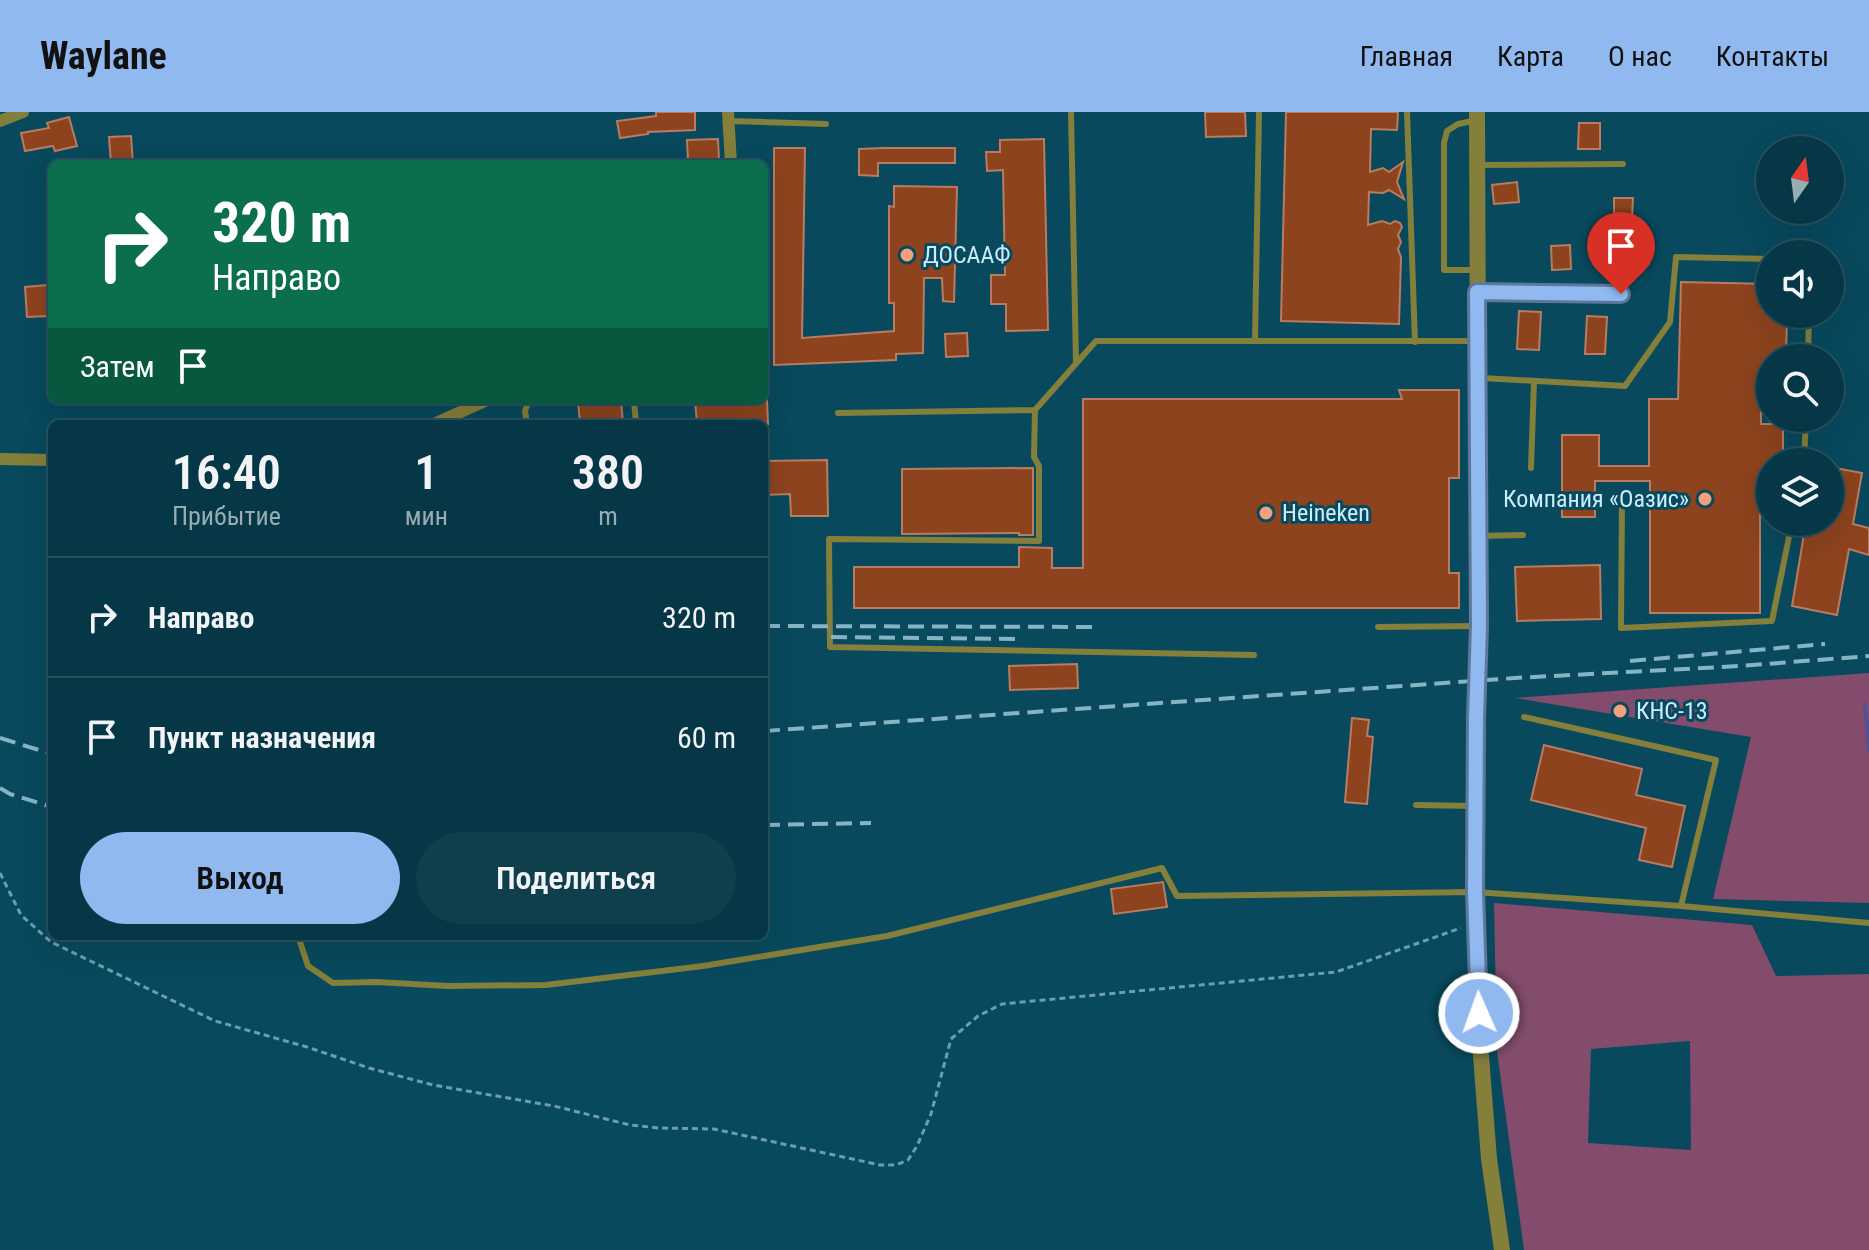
<!DOCTYPE html>
<html lang="ru">
<meta charset="utf-8">
<style>
:root{--surface:#063746;--page:#0f3f4d;--text:#f1f3f6;--muted:#98acb3;--line:#27515f;--accent:#90b9f0}
body{margin:0;font-family:"Roboto Condensed",sans-serif;background:var(--page);color:var(--text);height:100vh;display:flex;flex-direction:column;font-size:30px;white-space:nowrap}
*{box-sizing:border-box;margin:0}
p{font-size:26px;color:var(--muted)}
.icon{flex:none;width:44px;height:44px;fill:none;stroke:currentColor;stroke-width:2;stroke-linecap:round;stroke-linejoin:round}
.map{position:relative;flex:1;overflow:hidden}
.panel{position:absolute;left:48px;top:308px;width:720px;height:520px;display:flex;flex-direction:column;background:var(--surface);border-radius:12px;box-shadow:0 8px 32px #0002,0 0 0 2px var(--line)}
.panel>*{flex:none}
.hud{position:absolute;left:48px;top:48px;width:720px;height:244px;border-radius:12px;box-shadow:0 8px 32px #0002,0 0 0 2px var(--line);background:#0b6e4f;color:#fff;overflow:hidden}
.needle{width:52px;rotate:14deg}
.buttons{position:absolute;left:1756px;top:24px;display:grid;gap:16px}
.buttons a{display:grid;place-items:center;width:88px;height:88px;border-radius:50%;background:var(--surface);box-shadow:0 8px 32px #0002,0 0 0 2px var(--line);font-size:40px}
.pin{position:absolute;display:grid;place-items:center;width:68px;height:68px;color:#fff;margin:-82px -34px;border-radius:50% 50% 50% 0;rotate:-45deg;box-shadow:0 0 8px #0007}
.pin .icon{rotate:45deg}
.me{position:absolute;width:88px;margin:-44px;rotate:358deg;stroke-linejoin:round;filter:drop-shadow(0 0 6px #0008)}
.turn{display:flex;align-items:center;gap:28px;height:168px;padding:0 32px;font-size:36px}
.turn .icon{width:104px;height:104px;stroke-width:2.5}
.turn b{display:block;font-size:56px;line-height:68px}
.then{display:flex;align-items:center;height:76px;padding:0 32px;background:#0003;gap:16px;font-size:30px}
.eta{display:flex;justify-content:space-evenly;align-items:center;height:136px;text-align:center}
.eta b{font-size:48px;font-weight:600;line-height:56px}
.primary-button{display:flex;gap:16px;margin-top:auto;padding:16px 32px}
.primary-button a{flex:1;height:92px;border-radius:48px;background:var(--accent);color:#111;font-size:32px;font-weight:600;line-height:92px;text-align:center}
.primary-button a+a{background:var(--page);color:var(--text)}
ul{padding:0;list-style:none}
li{display:flex;align-items:center;gap:24px;height:120px;padding:0 32px;border-top:2px solid var(--line)}
li div{flex:1}
li b{display:block;font-size:30px}
li em{font-style:normal}
header{display:flex;align-items:center;gap:48px;box-sizing:border-box;height:112px;padding:0 40px;background:var(--accent);color:#111}
header strong{font-size:38px}
nav{display:flex;gap:44px;margin-inline-start:auto;font-size:28px}
.map>svg:first-child{display:block}
</style>
<header>
<strong>Waylane</strong>
<nav><a>Главная</a><a>Карта</a><a>О нас</a><a>Контакты</a></nav>
</header>
<div class="map">
<svg width="1869" height="1138" viewBox="0 0 1869 1138">
<rect width="100%" height="100%" fill="#08495d"/>
<!-- green -->
<path fill="#834c6c" fill-rule="evenodd" d="M 1869,561 L 1869,791 L 1713,787 L 1751,625 L 1515,586 Z
M 1494,791 L 1752,813 L 1776,864 L 1869,862 L 1869,1138 L 1524,1138 L 1497,939 ZM 1690,929 L 1691,1038 L 1588,1031 L 1591,937 Z"/>
<g fill="none" stroke-linecap="round" stroke-linejoin="round">
<!-- stream -->
<path stroke="#565093" stroke-width="4" d="M 1865,592 L 1869,638"/>
</g>
<!-- building -->
<path fill="#8d431e" stroke="#b87c61" stroke-width="2" d="M 656,0 L 695,0 L 695,18 L 648,20 L 648,22 L 620,26 L 617,9 L 656,4 Z
M 1205,0 L 1245,0 L 1246,24 L 1206,25 Z
M 1286,0 L 1398,0 L 1397,18 L 1371,17 L 1370,60 L 1383,56 L 1389,60 L 1403,50 L 1397,70 L 1404,87 L 1389,78 L 1383,81 L 1369,80 L 1368,113 L 1382,109 L 1390,112 L 1395,109 L 1400,111 L 1402,115 L 1398,123 L 1401,130 L 1398,137 L 1401,145 L 1399,212 L 1281,209 Z
M 69,5 L 77,34 L 55,39 L 53,34 L 25,39 L 21,21 L 49,16 L 47,11 Z
M 1579,11 L 1600,11 L 1600,37 L 1578,37 Z
M 131,24 L 133,52 L 111,52 L 109,25 Z
M 718,27 L 719,48 L 688,49 L 687,28 Z
M 1044,27 L 1048,218 L 1006,219 L 1006,192 L 991,192 L 991,163 L 1005,163 L 1003,58 L 987,59 L 986,40 L 1000,40 L 1000,28 Z
M 774,36 L 805,36 L 802,226 L 894,219 L 894,191 L 889,191 L 889,94 L 894,95 L 894,74 L 957,75 L 954,190 L 943,189 L 942,166 L 924,166 L 923,241 L 896,242 L 896,248 L 774,253 Z
M 884,36 L 955,36 L 955,51 L 878,51 L 878,64 L 859,63 L 859,37 Z
M 1517,70 L 1519,90 L 1494,92 L 1492,73 Z
M 1614,86 L 1633,86 L 1632,106 L 1614,105 Z
M 1626,131 L 1647,136 L 1642,155 L 1622,150 Z
M 1570,133 L 1571,157 L 1552,158 L 1551,134 Z
M 1681,170 L 1770,172 L 1770,202 L 1787,202 L 1786,246 L 1770,246 L 1770,280 L 1761,280 L 1761,312 L 1783,312 L 1783,350 L 1770,350 L 1770,369 L 1760,369 L 1760,501 L 1650,501 L 1650,369 L 1595,369 L 1595,405 L 1562,405 L 1562,323 L 1599,323 L 1599,354 L 1649,354 L 1649,287 L 1678,287 Z
M 47,173 L 49,204 L 27,205 L 25,175 Z
M 1519,199 L 1541,200 L 1539,238 L 1517,237 Z
M 1587,204 L 1607,205 L 1605,242 L 1585,242 Z
M 967,221 L 968,244 L 946,245 L 945,222 Z
M 1399,278 L 1459,278 L 1459,366 L 1449,366 L 1449,461 L 1459,461 L 1459,496 L 854,496 L 854,455 L 1019,455 L 1019,435 L 1052,436 L 1052,456 L 1083,456 L 1083,287 L 1402,287 Z
M 578,288 L 621,288 L 623,312 L 580,312 Z
M 695,288 L 767,288 L 768,312 L 697,312 Z
M 827,348 L 828,404 L 791,404 L 790,382 L 764,383 L 764,349 Z
M 1830,355 L 1862,361 L 1853,412 L 1869,416 L 1869,443 L 1849,437 L 1837,503 L 1792,494 L 1806,410 L 1830,410 Z
M 1033,356 L 1033,423 L 1019,423 L 1019,421 L 902,422 L 902,357 Z
M 1600,453 L 1601,507 L 1517,509 L 1515,455 Z
M 1077,552 L 1078,576 L 1010,578 L 1009,554 Z
M 1352,606 L 1369,608 L 1367,624 L 1373,625 L 1367,692 L 1345,690 Z
M 1544,633 L 1642,657 L 1636,683 L 1685,694 L 1672,755 L 1639,748 L 1646,716 L 1531,688 Z
M 1163,770 L 1167,795 L 1114,802 L 1111,777 Z"/>
<g fill="none" stroke-linecap="round" stroke-linejoin="round">
<!-- path -->
<path stroke="#6c9eaf" stroke-width="3" stroke-dasharray="6 4" stroke-linecap="butt" d="M 0,761 L 21,803 L 51,830 L 215,909 L 307,935 L 369,956 L 433,973 L 554,994 L 630,1013 L 659,1016 L 714,1017 L 880,1053 L 896,1053 L 908,1048 L 917,1034 L 931,1002 L 951,927 L 978,904 L 1002,892 L 1336,860 L 1461,816"/>
<!-- service -->
<path stroke="#847f3a" stroke-width="6" d="M 1071,0 L 1076,251
M 1407,0 L 1415,230
M 1477,8 L 1458,12 L 1447,19 L 1444,31 L 1444,158 L 1477,158
M 728,9 L 826,12
M 1480,53 L 1623,52
M 1481,180 L 1621,182
M 1255,229 L 1259,0
M 1808,246 L 1809,202
M 1482,266 L 1625,274 L 1670,210 L 1676,145 L 1770,147
M 634,288 L 636,312
M 1035,298 L 1034,345 L 1039,354 L 1039,429 L 829,427 L 830,535 L 1254,543
M 838,301 L 1035,298 L 1096,229 L 1478,229
M 527,312 L 525,299 L 529,288
M 1804,350 L 1806,306
M 1531,356 L 1534,269
M 1622,387 L 1621,516 L 1772,509 L 1792,410
M 1479,424 L 1523,423
M 1378,515 L 1476,514
M 1524,605 L 1716,648 L 1681,794
M 1416,693 L 1475,694
M 298,824 L 308,854 L 333,871 L 376,870 L 448,874 L 546,873 L 703,854 L 887,824 L 1162,756 L 1177,784 L 1475,780 L 1681,794 L 1869,811"/>
<!-- minor -->
<path stroke="#847f3a" stroke-width="12" d="M 728,0 L 731,52
M 0,9 L 23,0
M 434,312 L 487,288
M 0,347 L 52,348"/>
<!-- tertiary -->
<path stroke="#847f3a" stroke-width="16" d="M 1477,0 L 1479,514 L 1476,607 L 1475,780 L 1480,931 L 1489,1047 L 1502,1138"/>
<!-- rail -->
<path stroke="#86b4c5" stroke-width="4" stroke-dasharray="16 8" stroke-linecap="butt" d="M 764,514 L 1096,515
M 831,525 L 1020,527
M 1630,549 L 1825,532
M 764,619 L 1515,566 L 1740,554 L 1869,544
M 0,626 L 52,642
M 0,676 L 10,682 L 52,695
M 764,713 L 871,711"/>
</g>
<g fill="none" stroke-linecap="round" stroke-linejoin="round">
<defs>
<path id="route" d="M 1479,901 L 1475,780 L 1476,607 L 1479,514 L 1477,180 L 1621,182"/>
</defs>
<!-- route casing -->
<use href="#route" stroke="#5e789c" stroke-width="20"/>
<!-- route -->
<use href="#route" stroke="#90b9f0" stroke-width="14"/>
</g>
<!-- markers -->
<g fill="#f1a17d" stroke="#08495d" stroke-width="3">
<circle cx="907" cy="143" r="8"/>
<circle cx="1705" cy="387" r="8"/>
<circle cx="1266" cy="401" r="8"/>
<circle cx="1620" cy="599" r="8"/>
</g>
<g text-anchor="middle" stroke-width="6" stroke-linejoin="round" paint-order="stroke">
<!-- poi labels -->
<g font-size="24" fill="#c9edfc" stroke="#08495d" text-anchor="start">
<text x="923" y="151">ДОСААФ</text>
<text x="1689" y="395" text-anchor="end">Компания «Оазис»</text>
<text x="1282" y="409">Heineken</text>
<text x="1636" y="607">КНС-13</text>
</g>
</g>
</svg>
<div class="buttons">
<a><svg class="needle" viewBox="-14 -14 28 28"><path d="M0-13l5 13h-10z" fill="#e53935"/><path d="M0 13l5-13h-10z" fill="#98acb3"/></svg></a>
<a><svg class="icon" aria-label="sound" viewBox="0 0 24 24"><path d="M4 9h4l5-4v14l-5-4H4zM17 9q2 3 0 6"/></svg></a>
<a><svg class="icon" aria-label="search" viewBox="0 0 24 24"><circle cx="10" cy="10" r="6"/><path d="M15 15l6 6"/></svg></a>
<a><svg class="icon" aria-label="layers" viewBox="0 0 24 24"><path d="M12 4l9 5-9 5-9-5zM3 14l9 5 9-5"/></svg></a>
</div>
<div class="pin" style="left:1621px;top:182px;background:#d93025"><svg class="icon" aria-label="arrive" viewBox="0 0 24 24"><path d="M6 21V4h12l-3 4 3 4H6"/></svg></div>
<svg class="me" style="left:1479px;top:901px" viewBox="-20 -20 40 40"><circle r="17" fill="#90b9f0" stroke="#fff" stroke-width="3"/><path d="M0-11L8 9 0 5-8 9z" fill="#fff"/></svg>
<div class="hud">
<div class="turn"><svg class="icon" aria-label="right" viewBox="0 0 24 24"><path d="M7 20v-9h11M14 6l5 5-5 5"/></svg><div><b>320 m</b>Направо</div></div>
<div class="then">Затем<svg class="icon" aria-label="arrive" viewBox="0 0 24 24"><path d="M6 21V4h12l-3 4 3 4H6"/></svg></div>
</div>
<section class="panel">
<div class="eta">
<div><b>16:40</b><p>Прибытие</p></div>
<div><b>1</b><p>мин</p></div>
<div><b>380</b><p>m</p></div>
</div>
<ul>
<li><svg class="icon" aria-label="right" viewBox="0 0 24 24"><path d="M7 20v-9h11M14 6l5 5-5 5"/></svg><div><b>Направо</b></div><em>320 m</em></li>
<li><svg class="icon" aria-label="arrive" viewBox="0 0 24 24"><path d="M6 21V4h12l-3 4 3 4H6"/></svg><div><b>Пункт назначения</b></div><em>60 m</em></li>
</ul>
<div class="primary-button"><a>Выход</a><a>Поделиться</a></div>
</section>
</div>
